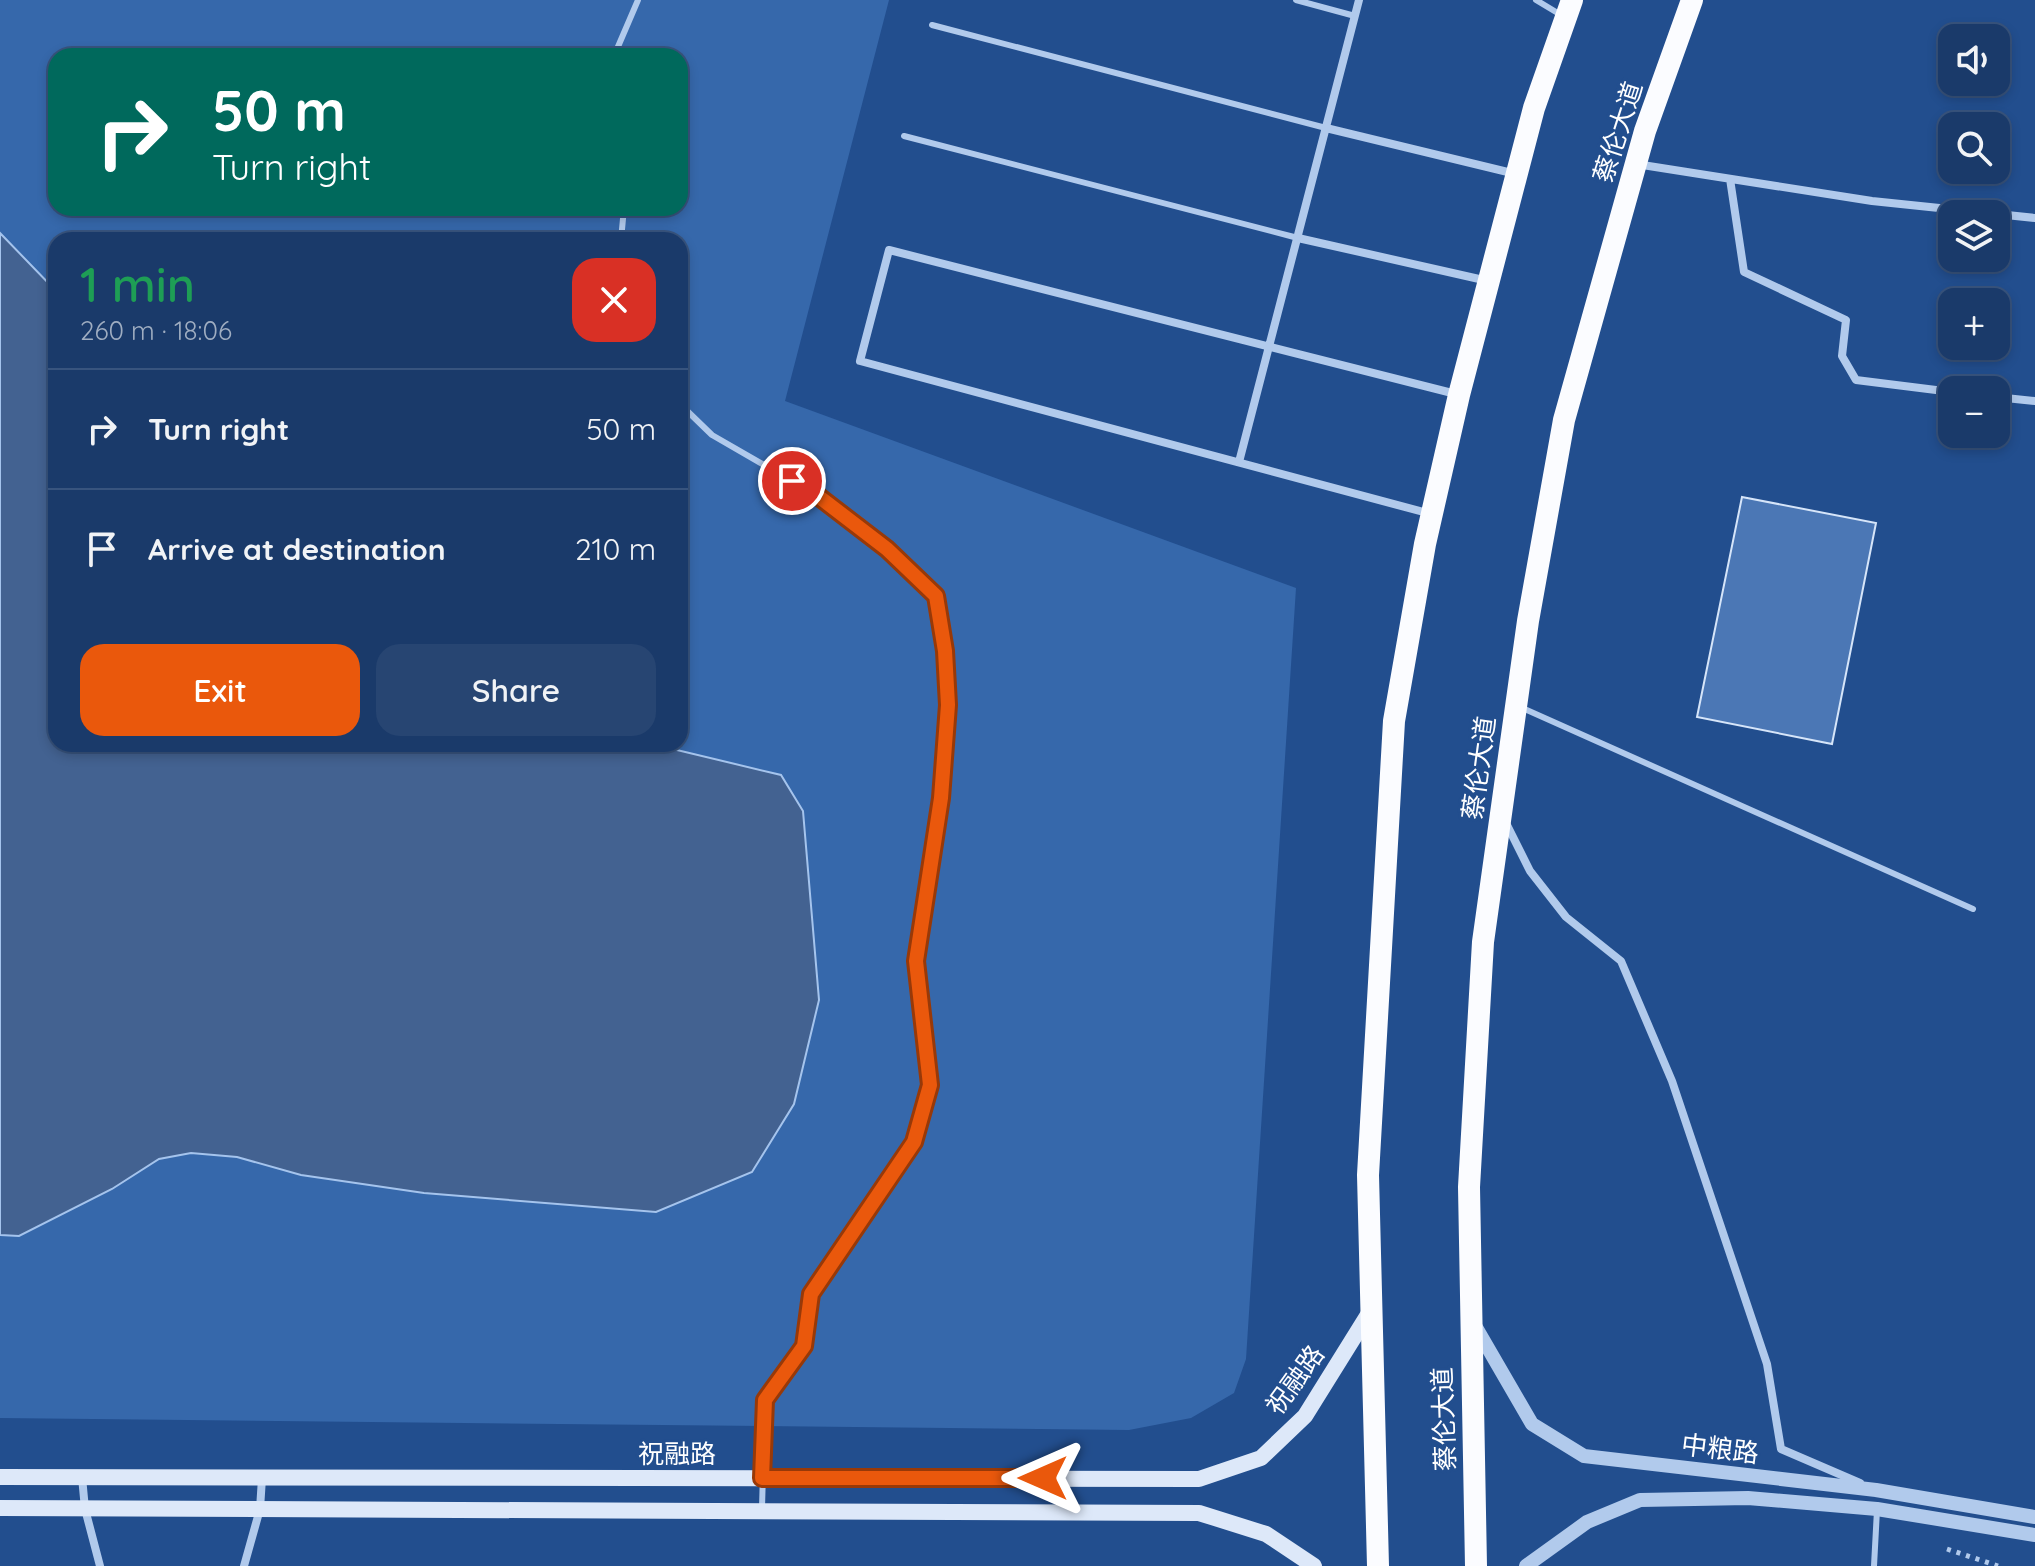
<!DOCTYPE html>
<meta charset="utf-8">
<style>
:root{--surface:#1a3a6a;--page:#274572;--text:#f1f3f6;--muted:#9fadc1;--line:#38547e;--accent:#ea580c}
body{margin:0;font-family:Quicksand,"Noto Sans SC",sans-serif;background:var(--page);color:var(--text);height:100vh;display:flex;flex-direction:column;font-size:30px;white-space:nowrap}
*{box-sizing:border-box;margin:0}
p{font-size:26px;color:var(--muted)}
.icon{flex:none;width:44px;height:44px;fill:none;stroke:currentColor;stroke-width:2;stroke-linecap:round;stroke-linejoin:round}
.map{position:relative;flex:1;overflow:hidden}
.sheet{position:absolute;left:48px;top:232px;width:640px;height:520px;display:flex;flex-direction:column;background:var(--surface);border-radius:24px;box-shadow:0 4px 12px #0003,0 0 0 2px var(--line)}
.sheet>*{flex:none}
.hud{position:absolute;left:48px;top:48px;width:640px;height:168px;border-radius:24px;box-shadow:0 4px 12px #0003,0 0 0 2px var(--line);background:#00695c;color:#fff;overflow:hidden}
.fabs{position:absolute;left:1938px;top:24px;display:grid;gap:16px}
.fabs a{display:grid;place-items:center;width:72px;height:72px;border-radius:16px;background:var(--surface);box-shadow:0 4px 12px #0003,0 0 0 2px var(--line);font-size:40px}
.pin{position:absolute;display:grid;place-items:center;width:68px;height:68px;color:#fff;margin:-34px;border:4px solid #fff;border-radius:50%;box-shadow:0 2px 8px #0007}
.me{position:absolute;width:88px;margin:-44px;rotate:270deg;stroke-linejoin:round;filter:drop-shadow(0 0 6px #0008)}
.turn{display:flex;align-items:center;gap:28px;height:168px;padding:0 32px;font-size:36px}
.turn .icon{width:104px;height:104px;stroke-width:2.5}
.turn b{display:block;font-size:56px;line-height:68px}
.round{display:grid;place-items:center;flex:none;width:84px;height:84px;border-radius:24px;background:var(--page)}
.overview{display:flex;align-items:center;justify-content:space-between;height:136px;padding:0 32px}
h1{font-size:48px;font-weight:600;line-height:60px;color:#1e9e55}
.action{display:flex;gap:16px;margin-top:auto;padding:16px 32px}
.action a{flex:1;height:92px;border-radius:24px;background:var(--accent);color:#fff;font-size:32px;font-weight:600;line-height:92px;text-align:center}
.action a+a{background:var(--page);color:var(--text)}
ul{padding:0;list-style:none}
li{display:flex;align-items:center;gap:24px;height:120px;padding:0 32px;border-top:2px solid var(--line)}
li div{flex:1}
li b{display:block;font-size:30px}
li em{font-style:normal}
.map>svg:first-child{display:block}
</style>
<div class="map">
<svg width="2035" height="1566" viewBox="0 0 2035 1566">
<rect width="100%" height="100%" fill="#224e8e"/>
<!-- green -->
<path fill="#3668ab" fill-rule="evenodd" d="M 0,0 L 889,0 L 785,401 L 1296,588 L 1246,1359 L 1234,1393 L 1191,1418 L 1129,1430 L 0,1418 ZM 56,56 L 680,56 L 680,208 L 56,208 ZM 56,240 L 680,240 L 680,744 L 56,744 Z"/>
<!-- water -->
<path fill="#436291" stroke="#a5c4ed" stroke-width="2" d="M 0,233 L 56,291 L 56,744 L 496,744 L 505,748 L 520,744 L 652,744 L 781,775 L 803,811 L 819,1000 L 794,1104 L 752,1172 L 656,1212 L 424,1193 L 301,1175 L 237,1157 L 191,1153 L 159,1159 L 112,1189 L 19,1236 L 0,1235 Z"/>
<!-- building -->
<path fill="#4b77b5" stroke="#d6e5f9" stroke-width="2" d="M 1742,497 L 1876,523 L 1832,744 L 1697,717 Z"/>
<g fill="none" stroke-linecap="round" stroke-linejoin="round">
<!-- path -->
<path stroke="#b1caec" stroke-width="5" stroke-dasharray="4 6" stroke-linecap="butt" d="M 1947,1549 L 1998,1566"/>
<!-- service -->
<path stroke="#b1caec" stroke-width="6" d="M 1296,0 L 1355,16
M 1536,0 L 1561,15
M 932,25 L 1326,128
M 614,56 L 638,0
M 904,136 L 1298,238
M 621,240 L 624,208
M 680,404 L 712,435 L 818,496 L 887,549 L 936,596 L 945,651 L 948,705 L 941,798 L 916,961 L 930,1085 L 914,1142 L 811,1294 L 804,1346 L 765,1400 L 762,1508
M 1520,707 L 1973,909
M 1874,1566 L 1877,1510"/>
<!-- minor -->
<path stroke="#b1caec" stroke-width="8" d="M 1326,128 L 1516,174
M 1636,164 L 1872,201 L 2035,218
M 1730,179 L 1744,272 L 1846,320 L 1842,356 L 1856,380 L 1952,392
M 1298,238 L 1488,281
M 1996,397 L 2035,401
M 1239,462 L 1359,0
M 1431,514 L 860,361 L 889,250 L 1456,394
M 1505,821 L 1530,871 L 1566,917 L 1621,961 L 1672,1081 L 1767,1364 L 1781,1449 L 1860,1483
M 82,1477 L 85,1509 L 100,1566
M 244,1566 L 260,1509 L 262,1478"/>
<!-- tertiary -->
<path stroke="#b1caec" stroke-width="14" d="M 1474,1324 L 1532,1424 L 1584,1456 L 1876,1490 L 2035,1517
M 1526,1566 L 1587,1522 L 1640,1500 L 1748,1498 L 1877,1509 L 2035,1535"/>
<!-- secondary -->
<path stroke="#dde8f9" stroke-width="16" d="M 0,1477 L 1199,1479 L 1261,1458 L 1305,1416 L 1371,1310
M 0,1508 L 1199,1513 L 1266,1534 L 1314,1566"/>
<!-- trunk -->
<path stroke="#fbfcff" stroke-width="22" d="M 1378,1566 L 1368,1175 L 1394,721 L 1425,544 L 1459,395 L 1534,108 L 1572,0
M 1476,1566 L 1469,1187 L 1483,942 L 1528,621 L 1564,420 L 1645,131 L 1692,0"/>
</g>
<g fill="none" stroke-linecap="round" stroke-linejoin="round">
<defs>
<path id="route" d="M 792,481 L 818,496 L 887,549 L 936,596 L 945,651 L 948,705 L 941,798 L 916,961 L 930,1085 L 914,1142 L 811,1294 L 804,1346 L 765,1400 L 762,1478 L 1043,1478"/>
</defs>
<!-- route casing -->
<use href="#route" stroke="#983908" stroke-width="20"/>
<!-- route -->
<use href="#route" stroke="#ea580c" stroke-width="14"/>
</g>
<g text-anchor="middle" stroke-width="6" stroke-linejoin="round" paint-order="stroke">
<!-- street labels -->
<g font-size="26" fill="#fff" stroke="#224e8e">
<text transform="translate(1618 132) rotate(-72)" y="9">蔡伦大道</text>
<text transform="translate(1479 768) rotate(-82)" y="9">蔡伦大道</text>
<text transform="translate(1295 1380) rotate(-54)" y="9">祝融路</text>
<text transform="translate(1444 1419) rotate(-92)" y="9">蔡伦大道</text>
<text transform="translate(1720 1449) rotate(7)" y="9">中粮路</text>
<text x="677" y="1463">祝融路</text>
</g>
</g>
</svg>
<div class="fabs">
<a><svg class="icon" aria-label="sound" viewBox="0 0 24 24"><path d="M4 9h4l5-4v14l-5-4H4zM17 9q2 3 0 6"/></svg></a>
<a><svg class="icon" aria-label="search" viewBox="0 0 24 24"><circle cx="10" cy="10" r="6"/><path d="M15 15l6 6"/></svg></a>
<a><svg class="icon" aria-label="layers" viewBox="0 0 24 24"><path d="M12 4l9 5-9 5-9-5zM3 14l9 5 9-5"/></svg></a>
<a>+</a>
<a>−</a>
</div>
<div class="pin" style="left:792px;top:481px;background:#d93025"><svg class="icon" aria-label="arrive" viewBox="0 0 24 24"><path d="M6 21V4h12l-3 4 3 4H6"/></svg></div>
<svg class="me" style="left:1043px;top:1478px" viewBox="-20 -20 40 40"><path d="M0-17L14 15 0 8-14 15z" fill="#ea580c" stroke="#fff" stroke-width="4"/></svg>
<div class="hud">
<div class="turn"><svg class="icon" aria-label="right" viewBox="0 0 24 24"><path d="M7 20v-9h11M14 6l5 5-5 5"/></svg><div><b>50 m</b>Turn right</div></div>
</div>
<section class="sheet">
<div class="overview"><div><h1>1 min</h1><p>260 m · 18:06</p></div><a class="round" style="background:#d93025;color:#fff"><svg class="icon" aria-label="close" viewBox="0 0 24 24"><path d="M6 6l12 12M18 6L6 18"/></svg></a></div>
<ul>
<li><svg class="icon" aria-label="right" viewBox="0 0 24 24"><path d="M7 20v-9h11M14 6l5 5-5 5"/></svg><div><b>Turn right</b></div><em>50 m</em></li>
<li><svg class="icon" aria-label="arrive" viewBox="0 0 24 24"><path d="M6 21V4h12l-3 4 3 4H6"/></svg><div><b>Arrive at destination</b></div><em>210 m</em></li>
</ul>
<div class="action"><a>Exit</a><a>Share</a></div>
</section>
</div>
